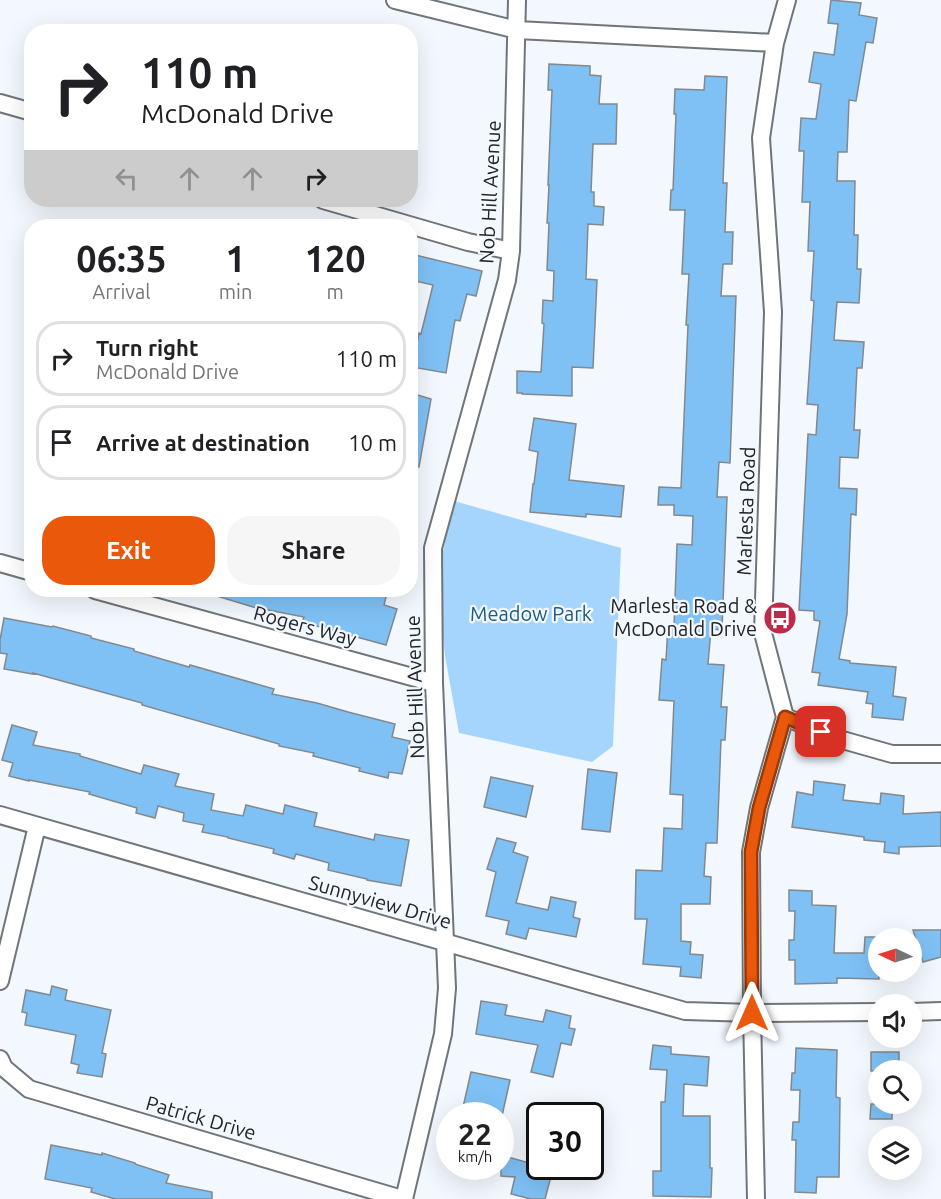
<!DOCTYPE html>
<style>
:root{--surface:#fff;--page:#f6f6f6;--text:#202124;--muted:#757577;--line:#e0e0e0;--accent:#ea580c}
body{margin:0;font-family:Ubuntu,sans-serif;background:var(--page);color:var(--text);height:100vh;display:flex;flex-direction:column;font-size:22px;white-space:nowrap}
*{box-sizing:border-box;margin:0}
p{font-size:20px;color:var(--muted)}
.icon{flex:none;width:33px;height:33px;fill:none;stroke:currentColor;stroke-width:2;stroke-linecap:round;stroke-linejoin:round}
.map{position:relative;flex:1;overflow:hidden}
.details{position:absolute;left:24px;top:219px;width:394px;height:378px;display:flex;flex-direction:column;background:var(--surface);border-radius:24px;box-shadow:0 6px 24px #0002}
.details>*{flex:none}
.guide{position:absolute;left:24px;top:24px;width:394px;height:183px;border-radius:24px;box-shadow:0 6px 24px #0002;background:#fff;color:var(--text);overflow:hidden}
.needle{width:39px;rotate:274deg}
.buttons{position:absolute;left:868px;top:928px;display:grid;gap:12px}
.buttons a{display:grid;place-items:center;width:54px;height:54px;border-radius:50%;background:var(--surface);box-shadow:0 6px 24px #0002;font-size:30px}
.speed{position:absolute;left:436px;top:1102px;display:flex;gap:12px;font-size:30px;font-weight:700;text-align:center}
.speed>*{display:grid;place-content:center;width:78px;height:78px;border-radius:50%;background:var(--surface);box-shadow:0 6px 24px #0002;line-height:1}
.speed small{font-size:15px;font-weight:400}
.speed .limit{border:3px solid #111;border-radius:9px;background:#fff;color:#111}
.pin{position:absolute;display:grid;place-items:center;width:51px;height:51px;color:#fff;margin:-26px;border-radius:12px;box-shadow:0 3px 9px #0006}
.me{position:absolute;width:66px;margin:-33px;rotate:0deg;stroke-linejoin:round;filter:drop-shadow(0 0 4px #0008)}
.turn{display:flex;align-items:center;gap:21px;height:126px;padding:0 18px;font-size:27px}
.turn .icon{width:78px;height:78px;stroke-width:2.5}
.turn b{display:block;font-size:42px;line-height:51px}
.lanes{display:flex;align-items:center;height:57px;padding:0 18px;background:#0003;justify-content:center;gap:30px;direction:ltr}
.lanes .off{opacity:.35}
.eta{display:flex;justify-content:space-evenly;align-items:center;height:102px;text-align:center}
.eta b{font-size:36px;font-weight:700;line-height:42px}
.primary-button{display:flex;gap:12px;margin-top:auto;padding:12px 18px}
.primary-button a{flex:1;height:69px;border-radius:24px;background:var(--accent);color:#fff;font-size:24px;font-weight:700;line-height:69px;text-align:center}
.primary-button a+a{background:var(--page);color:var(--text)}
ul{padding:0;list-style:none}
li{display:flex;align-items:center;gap:18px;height:75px;margin:0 12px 9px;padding:0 6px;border:3px solid var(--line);border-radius:24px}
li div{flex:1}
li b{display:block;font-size:22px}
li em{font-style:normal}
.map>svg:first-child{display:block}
</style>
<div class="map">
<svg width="941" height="1199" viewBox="0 0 941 1199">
<rect width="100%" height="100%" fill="#f2f8fd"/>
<!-- green -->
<path fill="#a5d5fd" d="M 454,501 L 621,548 L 613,746 L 592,762 L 459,733 L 445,656 L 438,589 L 440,565 Z"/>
<!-- building -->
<path fill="#7fc1f5" stroke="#83888d" stroke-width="1.5" d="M 831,0 L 861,3 L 859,15 L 877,18 L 873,43 L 866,42 L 856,101 L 849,100 L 847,152 L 838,152 L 837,181 L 855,181 L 854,235 L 858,235 L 857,269 L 861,269 L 859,303 L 837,302 L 834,340 L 864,342 L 862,368 L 857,368 L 854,430 L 860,430 L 858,458 L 840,457 L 839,488 L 857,489 L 856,515 L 851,514 L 847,614 L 839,659 L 850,661 L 850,663 L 896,667 L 893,696 L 906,698 L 903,720 L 872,717 L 873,704 L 866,703 L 868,692 L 818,685 L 820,673 L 812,672 L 820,621 L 814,620 L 814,611 L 799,610 L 808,434 L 816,435 L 818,405 L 807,404 L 814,301 L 811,300 L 814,251 L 808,251 L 810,202 L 802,202 L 804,151 L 799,151 L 801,118 L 816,119 L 821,84 L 809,82 L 814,52 L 834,55 L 838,24 L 828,23 Z
M 549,64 L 590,66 L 590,75 L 601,76 L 599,104 L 617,104 L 616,144 L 593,144 L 591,192 L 594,192 L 594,206 L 604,207 L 603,225 L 588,224 L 586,279 L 597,280 L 593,368 L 572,367 L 572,396 L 522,394 L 522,393 L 517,393 L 517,371 L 541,372 L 544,324 L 542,323 L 543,300 L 553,301 L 554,271 L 547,270 L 549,223 L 547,223 L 549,185 L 548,185 L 552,90 L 548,90 Z
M 705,76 L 727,77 L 723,183 L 727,183 L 725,232 L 733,232 L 732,264 L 723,264 L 721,296 L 736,296 L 730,463 L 719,462 L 717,497 L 727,497 L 722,630 L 711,629 L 708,664 L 724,665 L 721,707 L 727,707 L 725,740 L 721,740 L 717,843 L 706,843 L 704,876 L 711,877 L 710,904 L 681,904 L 681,941 L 691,942 L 690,954 L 703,955 L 701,978 L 680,976 L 681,967 L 643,964 L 647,919 L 635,919 L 636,870 L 662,871 L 664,828 L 682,829 L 683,795 L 670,794 L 674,701 L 659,700 L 662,659 L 666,660 L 668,626 L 674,626 L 677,544 L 692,545 L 693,516 L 674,515 L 674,505 L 658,505 L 659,487 L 681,488 L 688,325 L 686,325 L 689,274 L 682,274 L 685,210 L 670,210 L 671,190 L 673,190 L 676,114 L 674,114 L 675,89 L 704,90 Z
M 411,254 L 482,271 L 476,296 L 467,294 L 460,321 L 455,320 L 446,373 L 412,367 L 419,333 L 421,334 L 433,285 L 411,280 Z
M 411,393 L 431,399 L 419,467 L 411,466 Z
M 534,418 L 576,424 L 569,480 L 624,486 L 621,517 L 586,514 L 586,517 L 530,512 L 533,484 L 534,484 L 538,452 L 529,450 Z
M 208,590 L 376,590 L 387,593 L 384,605 L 397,609 L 386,645 L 302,622 L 304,617 L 253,607 L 207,593 Z
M 4,618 L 52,627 L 53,626 L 91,636 L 91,638 L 134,649 L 134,651 L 189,667 L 190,665 L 274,689 L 272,694 L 317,703 L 348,712 L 395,724 L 392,737 L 410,741 L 402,774 L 389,772 L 388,778 L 359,771 L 360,768 L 313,756 L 314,753 L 279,746 L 279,744 L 142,705 L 142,703 L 33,673 L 33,674 L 4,669 L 7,654 L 0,653 L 0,640 Z
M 12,725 L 37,732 L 33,745 L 80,754 L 80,756 L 141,774 L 144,765 L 179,774 L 175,786 L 214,794 L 211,810 L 243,816 L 246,805 L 283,814 L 285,805 L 317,813 L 314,826 L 374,840 L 375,834 L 409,840 L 401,886 L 367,880 L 367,879 L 328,870 L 329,863 L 296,854 L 294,859 L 273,853 L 274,849 L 228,838 L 228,837 L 202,832 L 204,825 L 183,821 L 184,813 L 158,806 L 155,818 L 136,813 L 137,808 L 89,794 L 90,792 L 29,780 L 29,781 L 9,776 L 13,763 L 2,760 Z
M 588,769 L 617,773 L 610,832 L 582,829 Z
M 491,777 L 533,786 L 526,817 L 484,807 Z
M 814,781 L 845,785 L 843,800 L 880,804 L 881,793 L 904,796 L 903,814 L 941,812 L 941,846 L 899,847 L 899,854 L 884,852 L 885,842 L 864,840 L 864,837 L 792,827 L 797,792 L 813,795 Z
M 497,838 L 516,843 L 513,852 L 528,857 L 516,903 L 548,910 L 551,897 L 576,902 L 573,917 L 580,919 L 576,937 L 529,928 L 526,939 L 506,934 L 509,921 L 486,916 L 496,872 L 487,869 Z
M 789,890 L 812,891 L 812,905 L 836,906 L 834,953 L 864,953 L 865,937 L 879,937 L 879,979 L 837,978 L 837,983 L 795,984 L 795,960 L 789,960 L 789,940 L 794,940 L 795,911 L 789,911 Z
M 913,930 L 941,930 L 941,957 L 923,962 Z
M 52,986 L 67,990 L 65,1000 L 111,1010 L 102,1053 L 106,1054 L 102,1077 L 77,1073 L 79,1065 L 71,1063 L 76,1035 L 25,1025 L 27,1013 L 22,1012 L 26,990 L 50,995 Z
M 481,1001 L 507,1005 L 505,1015 L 543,1022 L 546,1010 L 571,1016 L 569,1028 L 575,1029 L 571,1045 L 561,1043 L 553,1077 L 531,1072 L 538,1045 L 476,1034 Z
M 653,1045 L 671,1047 L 671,1054 L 709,1057 L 707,1086 L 684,1084 L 683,1116 L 710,1116 L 710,1168 L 712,1168 L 711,1197 L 653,1196 L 653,1171 L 661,1171 L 661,1102 L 665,1102 L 667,1070 L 650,1069 Z
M 796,1048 L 837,1050 L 836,1097 L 840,1098 L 839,1177 L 817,1177 L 816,1193 L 795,1192 L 796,1140 L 792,1140 L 793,1122 L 799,1122 L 800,1090 L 791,1090 L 792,1073 L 795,1073 Z
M 871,1052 L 899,1052 L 899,1071 L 871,1071 Z
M 471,1072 L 510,1080 L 502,1116 L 461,1116 Z
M 871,1104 L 892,1104 L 892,1119 L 870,1119 Z
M 51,1145 L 102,1155 L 102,1153 L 135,1163 L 135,1164 L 169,1175 L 166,1183 L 212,1192 L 212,1199 L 115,1199 L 91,1192 L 92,1188 L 45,1179 Z
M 501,1155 L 540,1166 L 540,1167 L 553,1169 L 545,1199 L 531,1199 L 511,1194 L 515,1177 L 501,1176 Z"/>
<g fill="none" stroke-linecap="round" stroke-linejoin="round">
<defs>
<path id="minor" d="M 395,0 L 517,30 L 775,43
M 0,103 L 32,112
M 323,200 L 468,242 L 511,251
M 0,563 L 32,572
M 95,590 L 434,683
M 785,717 L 839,739 L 892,754 L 941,754
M 0,815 L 685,1011 L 752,1013 L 879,1012
M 0,981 L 37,826
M 912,1012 L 941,1011
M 0,1059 L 4,1068 L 29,1089 L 402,1199
M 404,1199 L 443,1034 L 447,988 L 434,683 L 433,548 L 507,280 L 511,251 L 517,0
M 756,1199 L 752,1013 L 751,852 L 759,808 L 785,717 L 763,633 L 773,312 L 761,138 L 775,43 L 787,0"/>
</defs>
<!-- minor casing -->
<use href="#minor" stroke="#6f7579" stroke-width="20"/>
<!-- minor -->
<use href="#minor" stroke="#fff" stroke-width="16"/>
</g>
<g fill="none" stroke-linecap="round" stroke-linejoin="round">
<defs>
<path id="route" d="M 752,1013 L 751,852 L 759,808 L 785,717 L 821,732"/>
</defs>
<!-- route casing -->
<use href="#route" stroke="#983908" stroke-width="15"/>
<!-- route -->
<use href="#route" stroke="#ea580c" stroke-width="10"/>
</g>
<!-- icons -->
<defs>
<symbol id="bus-disc" viewBox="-11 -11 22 22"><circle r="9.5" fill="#bc2b4b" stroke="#f2f8fd"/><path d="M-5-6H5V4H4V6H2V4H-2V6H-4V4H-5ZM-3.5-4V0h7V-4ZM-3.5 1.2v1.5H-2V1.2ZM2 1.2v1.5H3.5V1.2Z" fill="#fff"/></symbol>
</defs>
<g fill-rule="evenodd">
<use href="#bus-disc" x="761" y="599" width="38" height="38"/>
</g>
<g text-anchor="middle" stroke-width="4.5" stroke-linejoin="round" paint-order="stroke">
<!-- street labels -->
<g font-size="20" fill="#222426" stroke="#f2f8fd">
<text transform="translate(490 192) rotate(-87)" y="7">Nob Hill Avenue</text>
<text transform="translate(746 511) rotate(-88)" y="7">Marlesta Road</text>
<text transform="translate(305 626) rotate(15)" y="7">Rogers Way</text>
<text transform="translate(415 687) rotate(-92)" y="7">Nob Hill Avenue</text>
<text transform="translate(380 902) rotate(16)" y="7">Sunnyview Drive</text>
<text transform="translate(201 1118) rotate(16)" y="7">Patrick Drive</text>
</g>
<!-- poi labels -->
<g font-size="20" fill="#222426" stroke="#f2f8fd" text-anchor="end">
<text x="757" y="613">Marlesta Road &amp;<tspan x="757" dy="23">McDonald Drive</tspan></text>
</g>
<!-- park labels -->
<g font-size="20" fill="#1d5a85" stroke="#f2f8fd">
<text x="531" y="621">Meadow Park</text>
</g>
</g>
</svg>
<div class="buttons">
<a><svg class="needle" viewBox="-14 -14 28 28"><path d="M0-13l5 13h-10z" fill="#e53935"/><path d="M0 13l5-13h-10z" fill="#757577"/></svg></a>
<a><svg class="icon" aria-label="sound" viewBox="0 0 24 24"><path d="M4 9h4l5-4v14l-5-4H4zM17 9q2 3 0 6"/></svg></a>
<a><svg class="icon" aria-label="search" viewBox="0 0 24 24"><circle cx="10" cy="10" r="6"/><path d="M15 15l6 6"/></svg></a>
<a><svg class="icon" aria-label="layers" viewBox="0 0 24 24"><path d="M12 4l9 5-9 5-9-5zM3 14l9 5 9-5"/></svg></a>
</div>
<div class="speed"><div>22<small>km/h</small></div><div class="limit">30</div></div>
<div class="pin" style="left:821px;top:732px;background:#d93025"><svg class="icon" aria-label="arrive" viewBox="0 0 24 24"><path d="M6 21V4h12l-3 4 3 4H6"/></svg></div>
<svg class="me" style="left:752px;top:1013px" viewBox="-20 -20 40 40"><path d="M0-17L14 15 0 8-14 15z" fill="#ea580c" stroke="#fff" stroke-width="4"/></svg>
<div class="guide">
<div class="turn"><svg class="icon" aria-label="right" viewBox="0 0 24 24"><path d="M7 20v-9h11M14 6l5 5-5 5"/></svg><div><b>110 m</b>McDonald Drive</div></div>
<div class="lanes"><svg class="icon off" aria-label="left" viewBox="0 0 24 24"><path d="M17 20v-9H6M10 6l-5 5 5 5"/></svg><svg class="icon off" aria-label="ahead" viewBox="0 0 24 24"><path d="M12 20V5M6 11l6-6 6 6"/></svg><svg class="icon off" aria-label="ahead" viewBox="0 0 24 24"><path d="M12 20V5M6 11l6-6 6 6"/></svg><svg class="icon" aria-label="right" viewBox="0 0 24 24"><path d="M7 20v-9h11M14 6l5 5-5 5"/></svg></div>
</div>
<section class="details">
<div class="eta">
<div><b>06:35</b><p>Arrival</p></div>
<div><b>1</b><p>min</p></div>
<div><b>120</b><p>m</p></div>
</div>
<ul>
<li><svg class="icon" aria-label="right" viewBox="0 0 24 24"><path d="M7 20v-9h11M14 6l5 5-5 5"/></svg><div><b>Turn right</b><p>McDonald Drive</p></div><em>110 m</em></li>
<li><svg class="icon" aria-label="arrive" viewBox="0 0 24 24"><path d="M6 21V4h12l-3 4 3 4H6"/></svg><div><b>Arrive at destination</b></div><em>10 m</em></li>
</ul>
<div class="primary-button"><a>Exit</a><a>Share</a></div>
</section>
</div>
